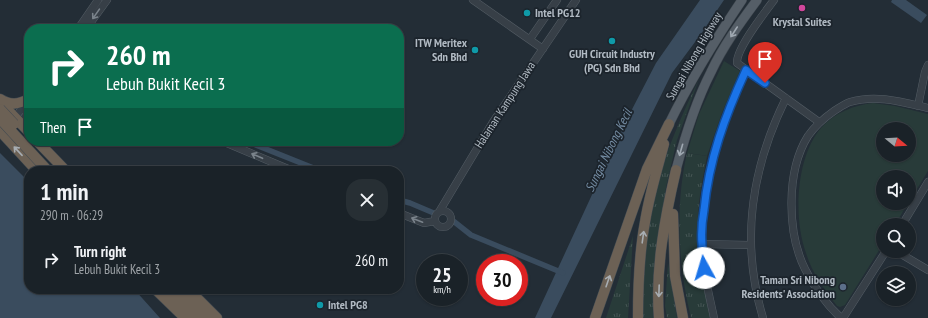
<!DOCTYPE html>
<meta charset="utf-8">
<style>
:root{--surface:#1a2228;--page:#272f34;--text:#f1f3f6;--muted:#9fa4a8;--line:#383f45}
body{margin:0;font-family:"PT Sans Narrow",sans-serif;background:var(--page);color:var(--text);height:100vh;display:flex;flex-direction:column;font-size:15px;white-space:nowrap}
*{box-sizing:border-box;margin:0}
p{font-size:13px;color:var(--muted)}
.icon{flex:none;width:22px;height:22px;fill:none;stroke:currentColor;stroke-width:2;stroke-linecap:round;stroke-linejoin:round}
.map{position:relative;flex:1;overflow:hidden}
.details{position:absolute;left:24px;top:166px;width:380px;height:128px;display:flex;flex-direction:column;background:var(--surface);border-radius:16px;box-shadow:0 1px 3px #0004,0 0 0 1px var(--line)}
.details>*{flex:none}
.hud{position:absolute;left:24px;top:24px;width:380px;height:122px;border-radius:16px;box-shadow:0 1px 3px #0004,0 0 0 1px var(--line);background:#0b6e4f;color:#fff;overflow:hidden}
.needle{width:26px;rotate:108deg}
.buttons{position:absolute;left:876px;top:122px;display:grid;gap:8px}
.buttons a{display:grid;place-items:center;width:40px;height:40px;border-radius:50%;background:var(--surface);box-shadow:0 1px 3px #0004,0 0 0 1px var(--line);font-size:20px}
.speed{position:absolute;left:416px;top:254px;display:flex;gap:8px;font-size:20px;font-weight:700;text-align:center}
.speed>*{display:grid;place-content:center;width:52px;height:52px;border-radius:50%;background:var(--surface);box-shadow:0 1px 3px #0004,0 0 0 1px var(--line);line-height:1}
.speed small{font-size:10px;font-weight:400}
.speed .limit{border:6px solid #d22;background:#fff;color:#111}
.pin{position:absolute;display:grid;place-items:center;width:34px;height:34px;color:#fff;margin:-41px -17px;border-radius:50% 50% 50% 0;rotate:-45deg;box-shadow:0 0 4px #0007}
.pin .icon{rotate:45deg}
.me{position:absolute;width:44px;margin:-22px;rotate:354deg;stroke-linejoin:round;filter:drop-shadow(0 0 3px #0008)}
.turn{display:flex;align-items:center;gap:14px;height:84px;padding:0 16px;font-size:18px}
.turn .icon{width:52px;height:52px;stroke-width:2.5}
.turn b{display:block;font-size:28px;line-height:34px}
.then{display:flex;align-items:center;height:38px;padding:0 16px;background:#0003;gap:8px;font-size:15px}
.round{display:grid;place-items:center;flex:none;width:42px;height:42px;border-radius:16px;background:var(--page)}
.overview{display:flex;align-items:center;justify-content:space-between;height:68px;padding:0 16px}
h1{font-size:24px;font-weight:700;line-height:30px}
ul{padding:0;list-style:none}
li{display:flex;align-items:center;gap:12px;height:52px;padding:0 16px}
li div{flex:1}
li b{display:block;font-size:15px}
li em{font-style:normal}
.map>svg:first-child{display:block}
</style>
<div class="map">
<svg width="928" height="318" viewBox="0 0 928 318">
<defs>
<pattern id="grass-tufts" width="24" height="20" patternUnits="userSpaceOnUse"><rect width="24" height="20" fill="#283b39"/><path d="M3 7l-1-3M5 7V3M7 7l1-3M15 17l-1-3M17 17v-4M19 17l1-3" fill="none" stroke="#455554"/></pattern>
</defs>
<rect width="100%" height="100%" fill="#232d36"/>
<!-- grass -->
<path fill="url(#grass-tufts)" d="M 699,79 L 677,140 L 666,187 L 653,291 L 654,318 L 643,318 C 643,279 644,240 653,202 C 662,159 680,119 699,79 Z
M 687,153 L 707,156 C 704,171 701,187 699,202 C 695,241 702,280 710,318 L 691,318 C 678,265 675,206 687,153 Z
M 633,236 L 628,318 L 606,318 Z
M 668,263 L 677,318 L 667,318 L 665,306 Z"/>
<!-- park -->
<path fill="#283b39" fill-rule="evenodd" d="M 724,61 L 740,71 L 722,113 L 707,156 L 687,153 L 699,114 Z
M 873,103 L 895,106 L 928,114 L 928,171 L 909,202 L 909,177 L 883,177 L 883,203 L 908,203 L 895,225 L 883,225 L 883,244 L 845,305 L 840,307 L 837,306 C 824,289 812,273 806,253 C 793,218 796,157 821,128 C 834,113 854,105 873,103 ZM 883,129 L 909,129 L 909,155 L 883,155 Z"/>
<!-- water -->
<path fill="#3a4c5e" d="M 700,0 L 724,0 L 701,34 L 672,73 L 551,318 L 535,318 L 627,119 L 656,63 Z
M 892,0 L 906,0 L 927,15 L 921,23 L 891,2 Z
M 0,153 L 29,182 L 29,289 L 134,289 L 160,318 L 0,318 Z"/>
<g fill="none" stroke-linecap="round" stroke-linejoin="round">
<!-- canal -->
<path stroke="#3a4c5e" stroke-width="5.5" d="M 246,141 L 321,171
M 399,200 L 410,203 L 436,214
M 452,220 L 471,235 L 563,273"/>
<defs>
<path id="minor" d="M 473,0 L 543,49
M 774,0 C 765,12 736,49 737,63 L 819,122
M 78,29 L 98,0
M 86,29 L 107,0
M 530,39 L 557,0
M 918,106 L 925,72 L 928,65
M 12,120 L 29,101
M 20,123 L 29,112
M 222,141 L 293,171
M435 219a8 8 0 1 1 16 0a8 8 0 1 1-16 0Z
M 439,212 L 493,122 L 576,0
M 399,213 L 424,223 L 435,221
M 902,225 L 928,182
M 702,244 L 750,245
M 896,251 L 928,270
M 714,318 C 709,294 702,268 702,243 C 701,182 721,124 746,70
M 763,318 C 740,241 751,169 786,98
M 841,318 C 826,304 814,287 805,269 C 787,233 786,171 808,136 C 815,126 824,118 834,111 C 839,108 844,104 850,102 C 876,94 902,102 928,108
M 843,318 L 886,251"/>
<path id="major" d="M 669,124 C 690,81 715,40 742,0
M 676,170 C 685,136 695,103 711,72 C 723,46 740,23 757,0"/>
<path id="highway" d="M 0,99 C 11,106 18,104 29,99
M 0,102 L 29,132
M 0,131 L 37,171
M 37,141 L 66,171
M 673,214 L 675,276 L 683,318
M 155,289 L 185,318
M 167,289 L 196,318
M 177,289 L 207,318
M 188,289 L 217,318
M 595,318 L 647,169 L 669,124
M 638,318 C 638,286 639,254 645,222 C 649,196 657,170 664,144
M 659,318 C 655,269 665,217 676,170"/>
</defs>
<!-- minor casing -->
<use href="#minor" stroke="#545d65" stroke-width="8"/>
<!-- major casing -->
<use href="#major" stroke="#404850" stroke-width="10"/>
<!-- highway casing -->
<use href="#highway" stroke="#414a52" stroke-width="11"/>
<!-- minor -->
<use href="#minor" stroke="#373f47" stroke-width="7"/>
<!-- major -->
<use href="#major" stroke="#555e67" stroke-width="9"/>
<!-- highway -->
<use href="#highway" stroke="#6c6155" stroke-width="10"/>
<defs>
<path id="highway-bridge" d="M 0,109 L 14,124
M 0,119 L 48,171"/>
</defs>
<!-- highway-bridge casing -->
<use href="#highway-bridge" stroke="#414a52" stroke-width="11" stroke-linecap="butt"/>
<!-- highway-bridge -->
<use href="#highway-bridge" stroke="#6c6155" stroke-width="10"/>
</g>
<!-- one-way arrows -->
<defs><path id="oneway-shaft" d="M-6 0H5M1.5-3L5.5 0L1.5 3" fill="none" stroke-width="1.6" stroke-linecap="round" stroke-linejoin="round"/></defs>
<g stroke="#7a838b">
<use href="#oneway-shaft" transform="translate(96 14) rotate(125)"/>
<use href="#oneway-shaft" transform="translate(257 156) rotate(-157)"/>
<use href="#oneway-shaft" transform="translate(417 220) rotate(-159)"/>
</g>
<g stroke="#9fa8b1">
<use href="#oneway-shaft" transform="translate(734 32) rotate(123)"/>
<use href="#oneway-shaft" transform="translate(681 150) rotate(106)"/>
</g>
<g stroke="#a7adb2">
<use href="#oneway-shaft" transform="translate(18 151) rotate(-133)"/>
<use href="#oneway-shaft" transform="translate(643 237) rotate(-82)"/>
<use href="#oneway-shaft" transform="translate(608 281) rotate(-71)"/>
<use href="#oneway-shaft" transform="translate(659 291) rotate(92)"/>
</g>
<g fill="none" stroke-linecap="round" stroke-linejoin="round">
<defs>
<path id="route" d="M 704,268 C 703,260 702,252 702,244 C 701,233 702,221 704,210 C 709,159 725,116 746,70 L 765,83"/>
</defs>
<!-- route casing -->
<use href="#route" stroke="#114b97" stroke-width="10"/>
<!-- route -->
<use href="#route" stroke="#1a73e8" stroke-width="7"/>
</g>
<!-- markers -->
<circle fill="#d1479c" stroke="#1c242c" stroke-width="1.5" cx="802" cy="8" r="4"/>
<g fill="#0f9aa8" stroke="#1c242c" stroke-width="1.5">
<circle cx="527" cy="13" r="4"/>
<circle cx="612" cy="41" r="4"/>
<circle cx="475" cy="50" r="4"/>
<circle cx="320" cy="305" r="4"/>
</g>
<circle fill="#5c6f8a" stroke="#1c242c" stroke-width="1.5" cx="843" cy="287" r="4"/>
<g text-anchor="middle" stroke-width="3.5" stroke-linejoin="round" paint-order="stroke">
<!-- poi labels -->
<g font-size="12" font-weight="bold" fill="#b1bac3" stroke="#1c242c" text-anchor="start">
<text x="535" y="17">Intel PG12</text>
<text x="802" y="26" text-anchor="middle">Krystal Suites</text>
<text x="467" y="47" text-anchor="end">ITW Meritex<tspan x="467" dy="14">Sdn Bhd</tspan></text>
<text x="612" y="58" text-anchor="middle">GUH Circuit Industry<tspan x="612" dy="14">(PG) Sdn Bhd</tspan></text>
<text x="835" y="284" text-anchor="end">Taman Sri Nibong<tspan x="835" dy="14">Residents' Association</tspan></text>
<text x="328" y="309">Intel PG8</text>
</g>
<!-- street labels -->
<g font-size="12" fill="#b1bac3" stroke="#1c242c">
<text transform="translate(694 56) rotate(-60)" y="4">Sungai Nibong Highway</text>
<text transform="translate(505 105) rotate(-57)" y="4">Halaman Kampung Jawa</text>
</g>
<!-- water labels -->
<g font-size="13" font-style="italic" fill="#758da4" stroke="#1c242c">
<text transform="translate(608 150) rotate(-64)" y="5">Sungai Nibong Kecil</text>
</g>
</g>
</svg>
<div class="buttons">
<a><svg class="needle" viewBox="-14 -14 28 28"><path d="M0-13l5 13h-10z" fill="#e53935"/><path d="M0 13l5-13h-10z" fill="#9fa4a8"/></svg></a>
<a><svg class="icon" aria-label="sound" viewBox="0 0 24 24"><path d="M4 9h4l5-4v14l-5-4H4zM17 9q2 3 0 6"/></svg></a>
<a><svg class="icon" aria-label="search" viewBox="0 0 24 24"><circle cx="10" cy="10" r="6"/><path d="M15 15l6 6"/></svg></a>
<a><svg class="icon" aria-label="layers" viewBox="0 0 24 24"><path d="M12 4l9 5-9 5-9-5zM3 14l9 5 9-5"/></svg></a>
</div>
<div class="speed"><div>25<small>km/h</small></div><div class="limit">30</div></div>
<div class="pin" style="left:765px;top:83px;background:#d93025"><svg class="icon" aria-label="arrive" viewBox="0 0 24 24"><path d="M6 21V4h12l-3 4 3 4H6"/></svg></div>
<svg class="me" style="left:704px;top:268px" viewBox="-20 -20 40 40"><circle r="19" fill="#fff"/><path d="M0-13L10 11 0 6-10 11z" fill="#1a73e8"/></svg>
<div class="hud">
<div class="turn"><svg class="icon" aria-label="right" viewBox="0 0 24 24"><path d="M7 20v-9h11M14 6l5 5-5 5"/></svg><div><b>260 m</b>Lebuh Bukit Kecil 3</div></div>
<div class="then">Then<svg class="icon" aria-label="arrive" viewBox="0 0 24 24"><path d="M6 21V4h12l-3 4 3 4H6"/></svg></div>
</div>
<section class="details">
<div class="overview"><div><h1>1 min</h1><p>290 m · 06:29</p></div><a class="round"><svg class="icon" aria-label="close" viewBox="0 0 24 24"><path d="M6 6l12 12M18 6L6 18"/></svg></a></div>
<ul>
<li><svg class="icon" aria-label="right" viewBox="0 0 24 24"><path d="M7 20v-9h11M14 6l5 5-5 5"/></svg><div><b>Turn right</b><p>Lebuh Bukit Kecil 3</p></div><em>260 m</em></li>
</ul>
</section>
</div>
